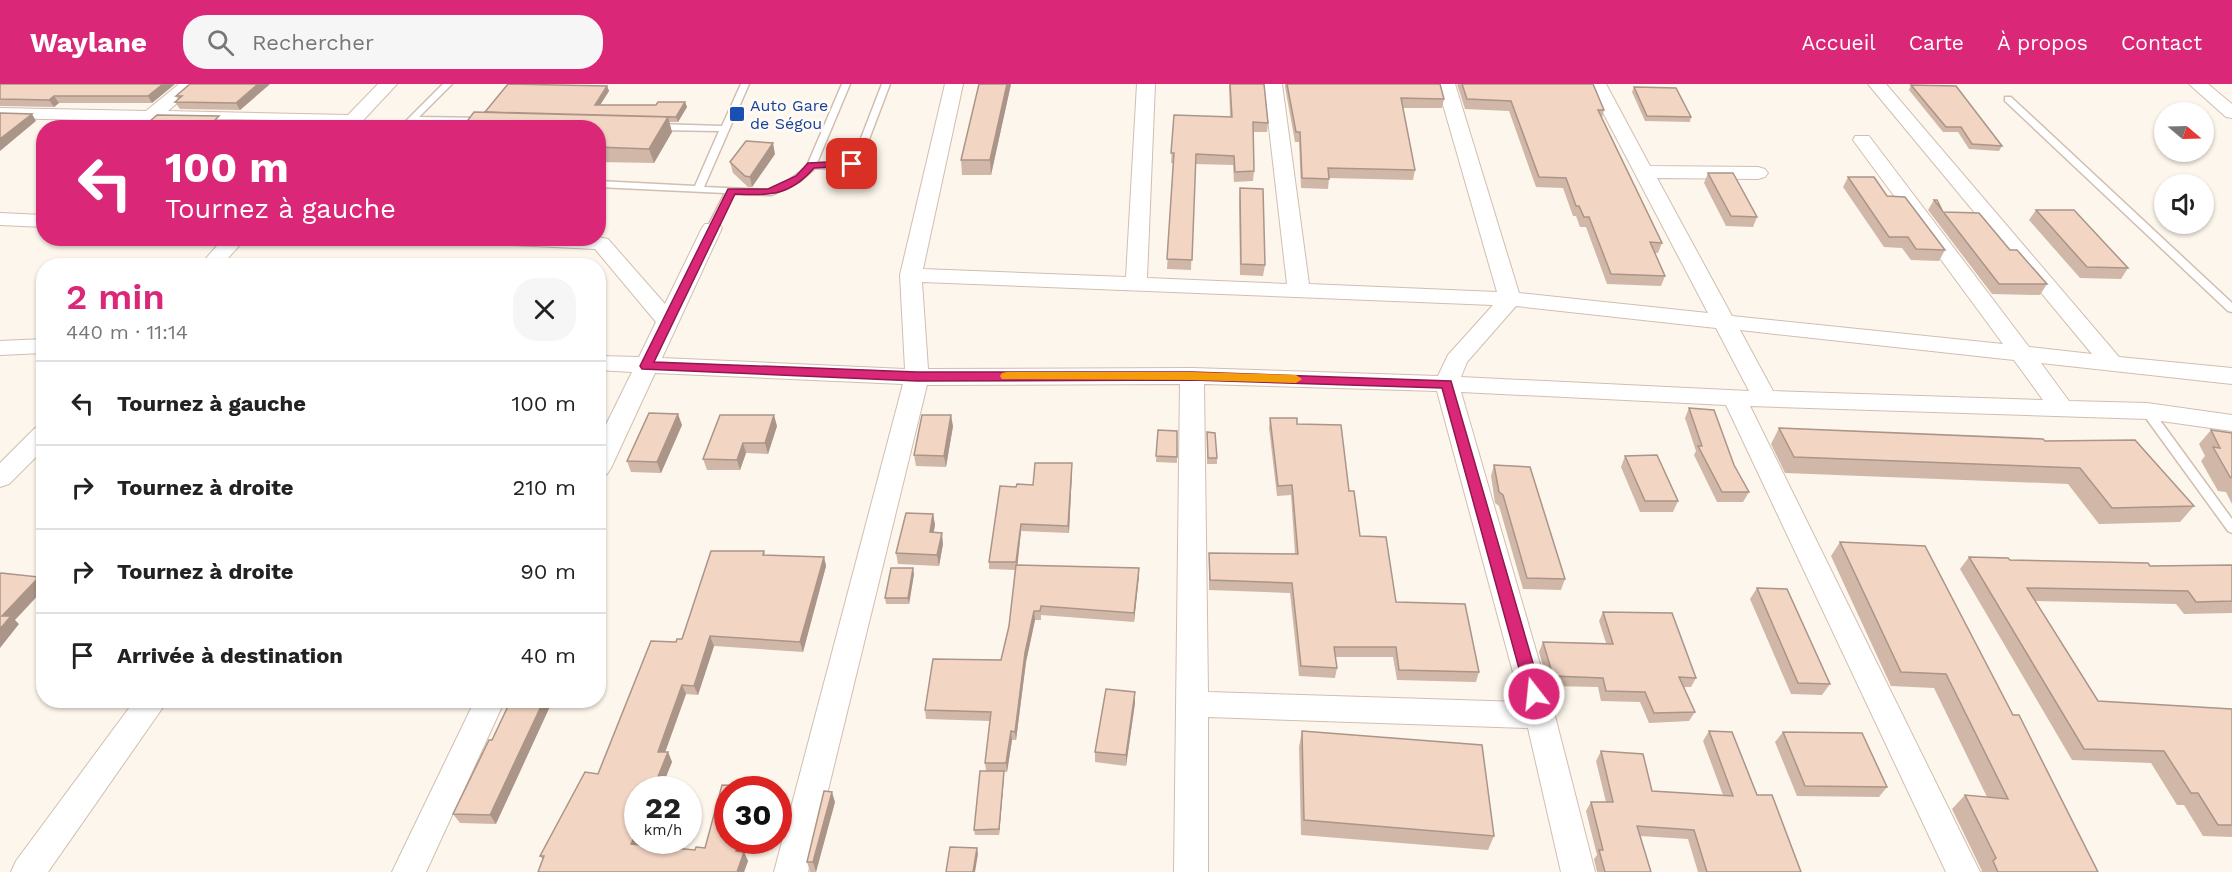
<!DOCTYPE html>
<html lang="fr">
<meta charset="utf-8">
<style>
:root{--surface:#fff;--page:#f6f6f6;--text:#222;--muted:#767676;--line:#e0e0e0;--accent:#db2777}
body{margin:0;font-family:"Work Sans",sans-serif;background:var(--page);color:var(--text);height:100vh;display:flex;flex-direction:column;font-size:22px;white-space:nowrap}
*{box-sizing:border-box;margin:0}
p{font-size:20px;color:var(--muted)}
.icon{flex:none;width:33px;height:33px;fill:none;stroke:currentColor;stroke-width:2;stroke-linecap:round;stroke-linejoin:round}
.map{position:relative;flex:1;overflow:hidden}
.details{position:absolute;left:36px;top:174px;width:570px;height:450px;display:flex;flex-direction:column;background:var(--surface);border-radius:24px;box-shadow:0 2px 4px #0004}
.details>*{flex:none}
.top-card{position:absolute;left:36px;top:36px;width:570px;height:126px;border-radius:24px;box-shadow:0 2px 4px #0004;background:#db2777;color:#fff;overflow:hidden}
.needle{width:39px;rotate:109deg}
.buttons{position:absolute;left:2154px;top:18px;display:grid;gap:12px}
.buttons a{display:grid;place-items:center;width:60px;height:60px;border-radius:50%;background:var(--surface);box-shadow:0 2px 4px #0004;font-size:30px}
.speed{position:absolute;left:624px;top:692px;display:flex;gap:12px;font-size:30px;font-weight:700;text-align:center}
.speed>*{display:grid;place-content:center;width:78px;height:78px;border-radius:50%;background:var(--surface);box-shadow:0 2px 4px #0004;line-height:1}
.speed small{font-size:15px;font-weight:400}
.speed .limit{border:9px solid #d22;background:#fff;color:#111}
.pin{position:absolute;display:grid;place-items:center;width:51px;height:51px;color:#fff;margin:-26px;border-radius:12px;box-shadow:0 3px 9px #0006}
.me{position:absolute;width:66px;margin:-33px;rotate:344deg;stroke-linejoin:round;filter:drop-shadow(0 0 4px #0008)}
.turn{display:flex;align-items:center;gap:21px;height:126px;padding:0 30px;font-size:27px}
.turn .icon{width:78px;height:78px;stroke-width:2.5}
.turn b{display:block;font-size:42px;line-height:51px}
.round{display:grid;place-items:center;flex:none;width:63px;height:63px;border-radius:24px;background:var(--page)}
.summary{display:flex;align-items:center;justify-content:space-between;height:102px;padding:0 30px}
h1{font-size:36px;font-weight:600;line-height:45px;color:var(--accent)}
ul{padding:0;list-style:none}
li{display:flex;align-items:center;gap:18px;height:84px;padding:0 30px;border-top:2px solid var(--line)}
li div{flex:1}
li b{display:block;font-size:22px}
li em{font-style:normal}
header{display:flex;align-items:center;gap:36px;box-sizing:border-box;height:84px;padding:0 30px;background:var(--accent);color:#fff}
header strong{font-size:28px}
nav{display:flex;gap:33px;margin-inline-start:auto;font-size:21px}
.search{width:420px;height:54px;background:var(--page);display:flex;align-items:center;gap:15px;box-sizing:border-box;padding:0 21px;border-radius:24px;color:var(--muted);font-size:22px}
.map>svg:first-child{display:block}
</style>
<header>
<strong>Waylane</strong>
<div class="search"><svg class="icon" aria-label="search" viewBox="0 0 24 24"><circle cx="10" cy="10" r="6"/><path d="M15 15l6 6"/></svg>Rechercher</div>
<nav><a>Accueil</a><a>Carte</a><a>À propos</a><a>Contact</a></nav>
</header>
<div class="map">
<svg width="2232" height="788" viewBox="0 0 2232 788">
<rect width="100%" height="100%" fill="#fdf6ec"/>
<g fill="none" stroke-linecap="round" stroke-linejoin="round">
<defs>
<path id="service" d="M 443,0 L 452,0 L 419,33 L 483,34 L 487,37 L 486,39 L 414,38 L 408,44 L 399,44 Z
M 741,0 L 749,0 L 704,103 L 768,106 L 788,97 L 806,84 L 842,0 L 850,0 L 817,79 L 840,79 L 853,75 L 882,0 L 890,0 L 860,79 L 840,85 L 815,84 L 799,98 L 772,111 L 734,110 L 715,146 L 709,146 L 707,144 L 725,109 L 598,103 L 598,97 L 695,102 L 719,47 L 656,46 L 652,43 L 656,40 L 722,42 Z
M 2005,13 L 2011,13 L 2232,219 L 2232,228 L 2228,227 L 2005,17 Z
M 2147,323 L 2151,324 L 2232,435 L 2232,449 L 2228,447 L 2143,330 L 2141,327 Z"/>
<path id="minor" d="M 179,0 L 199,0 L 168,27 L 348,31 L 378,0 L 397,0 L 356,44 L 336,44 L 338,41 L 155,37 L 143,43 L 137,42 L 135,37 L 0,34 L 0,24 L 146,27 Z
M 945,0 L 963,0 L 923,185 L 1126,193 L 1137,0 L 1155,0 L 1147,194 L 1287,200 L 1264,0 L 1282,0 L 1309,200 L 1497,208 L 1437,0 L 1455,0 L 1519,209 L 1708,229 L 1588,0 L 1606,0 L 1650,82 L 1758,83 L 1765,85 L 1768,89 L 1765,93 L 1758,95 L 1657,94 L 1732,232 L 2003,260 L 1853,56 L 1855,52 L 1869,52 L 2029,263 L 2092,270 L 1868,0 L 1886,0 L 2119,273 L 2232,284 L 2232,300 L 2041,279 L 2069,317 L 2147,319 L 2232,331 L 2232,347 L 2147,335 L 1750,322 L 1980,788 L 1946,788 L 1726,321 L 1461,308 L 1555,632 L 1595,788 L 1561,788 L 1528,644 L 1208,633 L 1208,788 L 1174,788 L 1180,300 L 927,301 L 808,788 L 774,788 L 903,300 L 655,289 L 611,384 L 607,390 L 598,393 L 598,357 L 632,288 L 598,286 L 598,272 L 639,273 L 656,238 L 595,165 L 495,160 L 488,158 L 485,154 L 598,153 L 608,155 L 665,220 L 702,144 L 705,140 L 719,140 L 722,144 L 662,274 L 905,285 L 900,191 ZM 922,198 L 1493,221 L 1448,271 L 1438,292 L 1192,284 L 928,285 ZM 1516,222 L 1716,244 L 1749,307 L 1461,293 L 1467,278 ZM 1740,246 L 2014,276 L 2043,316 L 1773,307 ZM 1204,300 L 1437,307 L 1521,618 L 1208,608 Z
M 2189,0 L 2208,0 L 2232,20 L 2232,34 L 2226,33 Z
M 0,129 L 44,131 L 44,143 L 0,141 Z
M 224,154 L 246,154 L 221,182 L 199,182 Z
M 44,255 L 44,269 L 0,271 L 0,257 Z
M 44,342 L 44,365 L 9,400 L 0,403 L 0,379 L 35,344 Z
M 135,616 L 168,616 L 48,788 L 11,788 L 16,777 Z
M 475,616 L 505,616 L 426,788 L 392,788 Z"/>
</defs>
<!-- service casing -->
<use href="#service" stroke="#d1beb0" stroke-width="3"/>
<!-- minor casing -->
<use href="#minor" stroke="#d1beb0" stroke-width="2"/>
<!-- service -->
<use href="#service" fill="#fff" fill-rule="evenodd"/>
<!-- minor -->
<use href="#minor" fill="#fff" fill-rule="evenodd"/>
</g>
<!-- wall -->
<path fill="#d1b7a8" d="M 0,0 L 175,0 L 152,19 L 59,19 L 54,23 L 0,22 Z
M 270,0 L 240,26 L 180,25 L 175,18 L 178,15 L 176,12 Z
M 1011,0 L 991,91 L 962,91 L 961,76 Z
M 1229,0 L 1264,0 L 1268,39 L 1267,48 L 1253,48 L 1254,87 L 1253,97 L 1234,98 L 1233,81 L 1195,80 L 1191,186 L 1167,185 L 1173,79 L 1171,79 L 1174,31 L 1230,33 Z
M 1285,0 L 1440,0 L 1444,15 L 1442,24 L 1403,24 L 1415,86 L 1413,96 L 1329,94 L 1328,105 L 1301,104 L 1299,58 L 1295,58 L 1285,3 Z
M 1457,0 L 1593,0 L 1604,26 L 1602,34 L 1662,159 L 1658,169 L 1655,169 L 1665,192 L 1661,202 L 1607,200 L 1586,143 L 1580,143 L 1576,132 L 1573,132 L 1563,104 L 1536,103 L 1509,27 L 1465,25 Z
M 1911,1 L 2002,62 L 1999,67 L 1969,65 L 1958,48 L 1943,48 L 1909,6 Z
M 607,2 L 609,7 L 600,21 L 656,21 L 685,18 L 687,23 L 678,38 L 669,38 L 672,48 L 654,79 L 598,78 L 598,44 L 485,28 Z
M 1634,3 L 1691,33 L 1690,38 L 1645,37 L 1632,8 Z
M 775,70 L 752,103 L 748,103 L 733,89 L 730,78 Z
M 1708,89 L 1757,133 L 1753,143 L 1726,142 L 1704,99 Z
M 1848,93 L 1887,112 L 1945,166 L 1939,177 L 1911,176 L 1902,164 L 1884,163 L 1843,103 Z
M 1240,104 L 1265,181 L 1263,192 L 1240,191 L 1239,114 Z
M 1934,116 L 1943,128 L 2010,166 L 2047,200 L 2040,211 L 1992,210 L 1928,126 Z
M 2036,126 L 2128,184 L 2121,195 L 2080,194 L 2029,136 Z
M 1689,324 L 1734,381 L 1749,408 L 1743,418 L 1717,418 L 1694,371 L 1696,367 L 1685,334 Z
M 1270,334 L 1297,340 L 1349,407 L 1360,452 L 1396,518 L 1479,588 L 1476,598 L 1397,596 L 1393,573 L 1335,573 L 1337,584 L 1335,594 L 1299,592 L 1290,509 L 1209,506 L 1209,469 L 1295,470 L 1291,411 L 1277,412 L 1269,344 Z
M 682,341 L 661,389 L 631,388 L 627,377 Z
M 777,342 L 768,370 L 746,369 L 740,386 L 707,386 L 703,375 Z
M 953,342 L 946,383 L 916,382 L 914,371 Z
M 1779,344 L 2045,357 L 2194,422 L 2180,438 L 2099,440 L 2068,400 L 1785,389 L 1771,360 Z
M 1158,346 L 1177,347 L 1177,379 L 1156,378 Z
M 2211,346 L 2232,349 L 2232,420 L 2226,408 L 2218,407 L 2201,377 L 2205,372 L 2199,360 Z
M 1207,348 L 1217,374 L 1217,380 L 1207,380 Z
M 1625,372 L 1678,417 L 1673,428 L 1640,428 L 1621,383 Z
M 1494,381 L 1565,495 L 1561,506 L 1523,505 L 1499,422 L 1495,419 L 1491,392 Z
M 1072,387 L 1069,449 L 1021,447 L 1017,481 L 1139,484 L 1134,538 L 1041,531 L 1041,536 L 1035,536 L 1026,578 L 1016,656 L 1012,656 L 1007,688 L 1004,688 L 1004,692 L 999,751 L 975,751 L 974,746 L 986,687 L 985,679 L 990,637 L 926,635 L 925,626 L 1001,576 L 1009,542 L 1015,486 L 989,485 L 989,478 L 1016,403 L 1033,401 Z
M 933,430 L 935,441 L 934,448 L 943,460 L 939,482 L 898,480 L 896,469 Z
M 1840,458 L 2013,631 L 2098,788 L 1981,788 L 1982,787 L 1952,725 L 1965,711 L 1987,713 L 1934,604 L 1891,602 L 1831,472 Z
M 711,467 L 764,467 L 765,471 L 824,473 L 826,482 L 803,568 L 714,562 L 698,611 L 686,610 L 665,668 L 668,668 L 672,678 L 661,705 L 638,705 L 638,756 L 641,756 L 639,761 L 695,766 L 696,763 L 705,764 L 722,701 L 753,702 L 754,705 L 728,705 L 728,756 L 745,756 L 742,768 L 744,768 L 748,777 L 744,788 L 538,788 L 543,776 L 540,772 L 585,688 L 598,690 L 651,557 L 676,558 L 677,555 L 682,555 Z
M 1969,473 L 2010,476 L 2150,482 L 2232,481 L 2232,529 L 2184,530 L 2176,520 L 2035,517 L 2098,617 L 2232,625 L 2232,753 L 2203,752 L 2184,721 L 2177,721 L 2151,679 L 2072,676 L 1960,485 Z
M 914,490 L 909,520 L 886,520 L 885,514 Z
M 1757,504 L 1830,600 L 1822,611 L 1791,610 L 1750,515 Z
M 1603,528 L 1696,594 L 1691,603 L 1684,603 L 1695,628 L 1689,637 L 1649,639 L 1640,618 L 1601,617 L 1598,603 L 1549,602 L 1539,568 L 1543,558 L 1606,559 L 1599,537 Z
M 1135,619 L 1126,682 L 1095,678 L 1095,668 Z
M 1302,647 L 1494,752 L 1488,766 L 1301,751 L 1299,663 Z
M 1709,647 L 1757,711 L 1801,788 L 1698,788 L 1688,755 L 1640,752 L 1651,788 L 1597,788 L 1594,775 L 1597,771 L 1586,727 L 1591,718 L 1606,718 L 1596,677 L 1601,667 L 1652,707 L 1723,711 L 1703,657 Z
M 1783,648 L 1887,703 L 1879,713 L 1797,712 L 1775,658 Z
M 489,656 L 496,740 L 460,739 L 453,730 Z
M 835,718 L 816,788 L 810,788 L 807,778 Z"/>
<!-- shaded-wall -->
<path fill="#aa9588" d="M 163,0 L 175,0 L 152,19 L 148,12 Z
M 258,0 L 270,0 L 240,26 L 236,19 Z
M 1007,0 L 1011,0 L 991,91 L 990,76 Z
M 607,2 L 609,7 L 597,26 L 595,21 Z
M 54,12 L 59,19 L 54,23 L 49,16 Z
M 685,18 L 687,23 L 678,38 L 676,33 Z
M 32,30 L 36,37 L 0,67 L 0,55 Z
M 668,33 L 672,48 L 654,79 L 649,65 Z
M 298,37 L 301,44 L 291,44 Z
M 773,59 L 775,70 L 752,103 L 750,93 Z
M 678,330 L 682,341 L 661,389 L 657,378 Z
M 774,331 L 777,342 L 768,370 L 765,359 Z
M 951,331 L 953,342 L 946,383 L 944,372 Z
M 743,359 L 746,369 L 740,386 L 737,376 Z
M 1072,379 L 1072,387 L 1069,449 L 1068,442 Z
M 933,430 L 935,441 L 931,459 L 930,448 Z
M 1021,440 L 1021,447 L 1017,486 L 1016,478 Z
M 942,449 L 943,460 L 939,482 L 937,471 Z
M 824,473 L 826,482 L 803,568 L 800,558 Z
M 913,484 L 914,490 L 909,520 L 908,514 Z
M 1139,484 L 1139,493 L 1134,538 L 1134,529 Z
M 39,493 L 44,497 L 44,505 L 15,536 L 19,540 L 0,564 L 0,545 L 2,532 Z
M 1034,527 L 1035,536 L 1026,578 L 1016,656 L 1015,648 L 1025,569 Z
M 710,552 L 714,562 L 698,611 L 694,602 Z
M 682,601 L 686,610 L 662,677 L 658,668 Z
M 1135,608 L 1135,619 L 1126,682 L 1126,671 Z
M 544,616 L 553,616 L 496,740 L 490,731 Z
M 1011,647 L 1012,656 L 1007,688 L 1006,679 Z
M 668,668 L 672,678 L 661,705 L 653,705 Z
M 1004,687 L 1004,692 L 999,751 L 999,745 Z
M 832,708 L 835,718 L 816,788 L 813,778 Z
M 638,745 L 638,756 L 641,756 L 636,769 L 631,760 Z
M 739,756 L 745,756 L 740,776 L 736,767 Z
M 977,764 L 978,770 L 975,788 L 973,788 Z
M 744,768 L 748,777 L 744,788 L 737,788 Z"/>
<!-- building -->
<path fill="#f3d5c3" stroke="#aa9588" stroke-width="1.5" d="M 0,0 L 163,0 L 148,12 L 54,12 L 49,16 L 0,15 Z
M 190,0 L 258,0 L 236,19 L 175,18 L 182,12 L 176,12 Z
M 508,0 L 607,2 L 595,21 L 656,21 L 658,18 L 685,18 L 676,33 L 485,28 Z
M 979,0 L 1007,0 L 990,76 L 961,76 Z
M 1230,0 L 1264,0 L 1268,39 L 1253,38 L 1254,87 L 1235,88 L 1234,72 L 1196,70 L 1192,176 L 1167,175 L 1174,69 L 1171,69 L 1174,31 L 1232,33 Z
M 1287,0 L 1440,0 L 1444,15 L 1401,14 L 1415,86 L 1328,84 L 1329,95 L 1302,94 L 1300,48 L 1296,48 Z
M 1462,0 L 1593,0 L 1604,26 L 1598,26 L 1662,159 L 1650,158 L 1665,192 L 1611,190 L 1589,133 L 1584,133 L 1579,122 L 1576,122 L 1566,94 L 1539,93 L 1511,17 L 1467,15 Z
M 1911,1 L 1956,2 L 2002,62 L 1972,60 L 1961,43 L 1946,43 Z
M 1634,3 L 1676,4 L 1691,33 L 1647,32 Z
M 474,28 L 668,33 L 649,65 L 598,63 L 598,44 L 462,44 Z
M 0,29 L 32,30 L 0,55 Z
M 157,31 L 219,32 L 215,36 L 298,37 L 291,44 L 142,44 Z
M 424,41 L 455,42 L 454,44 L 422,44 Z
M 746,57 L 773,59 L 750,93 L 745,92 L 730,78 Z
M 1708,89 L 1733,89 L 1757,133 L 1731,132 Z
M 1848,93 L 1874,93 L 1887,112 L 1905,113 L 1945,166 L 1916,165 L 1908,153 L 1889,153 Z
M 1240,104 L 1263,105 L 1265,181 L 1241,180 Z
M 1934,116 L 1937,116 L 1943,128 L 1979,129 L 2010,166 L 2017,166 L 2047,200 L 1999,200 Z
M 2036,126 L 2074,126 L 2128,184 L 2087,183 Z
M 1689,324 L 1714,326 L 1734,381 L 1749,408 L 1722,408 L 1698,362 L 1702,362 Z
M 649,329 L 678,330 L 657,378 L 627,377 Z
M 720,331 L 774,331 L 765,359 L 743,359 L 737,376 L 703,375 Z
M 922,331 L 951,331 L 944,372 L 914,371 Z
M 1270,334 L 1297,334 L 1297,340 L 1341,341 L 1349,407 L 1354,407 L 1360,452 L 1386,453 L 1396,518 L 1465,520 L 1479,588 L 1399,586 L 1396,563 L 1334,563 L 1337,584 L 1301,582 L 1292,499 L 1210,496 L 1209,469 L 1298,470 L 1292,401 L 1278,402 Z
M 1779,344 L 2043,355 L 2045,357 L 2135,356 L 2194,422 L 2112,424 L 2080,384 L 1794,373 Z
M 1158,346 L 1177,347 L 1177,373 L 1156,372 Z
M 2211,346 L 2232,349 L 2232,394 L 2230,393 L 2213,363 L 2220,364 Z
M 1207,348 L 1215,349 L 1217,374 L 1208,374 Z
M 1657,371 L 1678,417 L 1645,417 L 1625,372 Z
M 1035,379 L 1072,379 L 1068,442 L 1021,440 L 1016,478 L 989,478 L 1000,402 L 1016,403 L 1017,400 L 1033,401 Z
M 1494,381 L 1530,383 L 1565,495 L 1527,494 L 1503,411 L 1499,408 Z
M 906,429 L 933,430 L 930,448 L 942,449 L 937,471 L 896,469 Z
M 1840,458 L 1925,462 L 2013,631 L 2019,631 L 2098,788 L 1998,788 L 1993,777 L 1996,774 L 1965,711 L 2008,715 L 1946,590 L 1901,588 Z
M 711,467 L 764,467 L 763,471 L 824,473 L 800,558 L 710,552 L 694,602 L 682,601 L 658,668 L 668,668 L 653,705 L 638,705 L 638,745 L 631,760 L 695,766 L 696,763 L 705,764 L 722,701 L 753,702 L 752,705 L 728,705 L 728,756 L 739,756 L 736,767 L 744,768 L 737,788 L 538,788 L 544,772 L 540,772 L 585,688 L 598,690 L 651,557 L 676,558 L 677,555 L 682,555 Z
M 1969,473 L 2008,474 L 2010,476 L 2148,479 L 2150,482 L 2232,481 L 2232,517 L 2196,518 L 2188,507 L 2027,504 L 2098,617 L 2232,625 L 2232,741 L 2218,741 L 2198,709 L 2191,709 L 2164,667 L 2084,665 Z
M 1016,481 L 1139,484 L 1134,529 L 1041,522 L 1040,527 L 1034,527 L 1025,569 L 1015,648 L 1011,647 L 1006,679 L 985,679 L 991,628 L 925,626 L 933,575 L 1001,576 L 1009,542 Z
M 891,484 L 913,484 L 908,514 L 885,514 Z
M 1,489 L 39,493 L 2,532 L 11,532 L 0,545 L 0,490 Z
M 1757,504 L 1787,505 L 1830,600 L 1798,599 Z
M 1603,528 L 1672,529 L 1696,594 L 1679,593 L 1695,628 L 1654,629 L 1645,608 L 1606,607 L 1603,594 L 1553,592 L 1543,558 L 1613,560 Z
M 1106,605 L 1135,608 L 1126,671 L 1095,668 Z
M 511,616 L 544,616 L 490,731 L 453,730 L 489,656 L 492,656 Z
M 1302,647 L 1482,661 L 1494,752 L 1304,736 Z
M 1709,647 L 1732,648 L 1757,711 L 1772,711 L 1801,788 L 1707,788 L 1694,746 L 1637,742 L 1651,788 L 1605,788 L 1599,766 L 1603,766 L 1591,718 L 1613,718 L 1601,667 L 1643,670 L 1652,707 L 1733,712 Z
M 1783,648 L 1862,649 L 1887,703 L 1805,702 Z
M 980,687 L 1004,687 L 999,745 L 974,746 Z
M 824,707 L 832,708 L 813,778 L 807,778 Z
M 950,763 L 977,764 L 973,788 L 946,788 Z"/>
<!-- route -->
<path fill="#db2777" stroke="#8e194d" stroke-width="1.5" d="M 852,77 L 855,78 L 855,82 L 814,84 C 790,112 769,112 735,110 L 654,278 L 917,288 L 1192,288 L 1451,297 L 1542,610 L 1539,615 L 1534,617 L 1528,615 L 1526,610 L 1442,304 L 1192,296 L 917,297 L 642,285 L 640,282 L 728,105 L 768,105 L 796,92 L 808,79 Z"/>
<!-- slow -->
<path fill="#f59e0b" d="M 1007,288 L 1192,288 L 1296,291 L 1302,295 L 1296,299 L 1192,296 L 1002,295 L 1000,292 L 1002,289 Z"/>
<!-- markers -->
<rect fill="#1a4fb4" stroke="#fffaf3" stroke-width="2" x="729" y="22" width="16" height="16" rx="3"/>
<g text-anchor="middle" stroke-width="6" stroke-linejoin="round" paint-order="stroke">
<!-- far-transit labels -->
<g font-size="16" fill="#164399" stroke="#fffaf3" text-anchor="start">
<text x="750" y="27">Auto Gare<tspan x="750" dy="18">de Ségou</tspan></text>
</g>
</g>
</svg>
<div class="buttons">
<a><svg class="needle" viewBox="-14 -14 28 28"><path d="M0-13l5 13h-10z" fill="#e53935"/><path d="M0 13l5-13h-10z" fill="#767676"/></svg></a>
<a><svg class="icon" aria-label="sound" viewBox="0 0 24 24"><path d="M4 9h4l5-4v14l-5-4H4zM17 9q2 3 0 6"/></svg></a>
</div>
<div class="speed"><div>22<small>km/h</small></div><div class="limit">30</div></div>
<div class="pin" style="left:852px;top:80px;background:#d93025"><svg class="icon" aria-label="arrive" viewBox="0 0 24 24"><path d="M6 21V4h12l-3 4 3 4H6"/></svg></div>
<svg class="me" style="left:1534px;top:610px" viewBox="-20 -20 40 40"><circle r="17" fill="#db2777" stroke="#fff" stroke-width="3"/><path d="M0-11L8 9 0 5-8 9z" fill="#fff"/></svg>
<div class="top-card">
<div class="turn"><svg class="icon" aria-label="left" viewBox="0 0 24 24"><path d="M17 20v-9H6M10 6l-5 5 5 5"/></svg><div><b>100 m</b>Tournez à gauche</div></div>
</div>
<section class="details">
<div class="summary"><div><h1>2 min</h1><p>440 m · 11:14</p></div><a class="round"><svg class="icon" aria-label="close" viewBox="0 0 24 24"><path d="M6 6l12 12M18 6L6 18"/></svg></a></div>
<ul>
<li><svg class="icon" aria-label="left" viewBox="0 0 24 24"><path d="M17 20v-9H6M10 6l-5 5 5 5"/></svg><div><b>Tournez à gauche</b></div><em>100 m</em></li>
<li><svg class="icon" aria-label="right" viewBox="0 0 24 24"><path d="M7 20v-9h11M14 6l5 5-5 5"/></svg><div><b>Tournez à droite</b></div><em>210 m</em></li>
<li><svg class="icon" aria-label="right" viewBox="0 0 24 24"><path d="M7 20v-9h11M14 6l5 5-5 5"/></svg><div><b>Tournez à droite</b></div><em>90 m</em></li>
<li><svg class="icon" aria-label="arrive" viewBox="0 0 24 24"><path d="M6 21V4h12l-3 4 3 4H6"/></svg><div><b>Arrivée à destination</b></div><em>40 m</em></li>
</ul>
</section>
</div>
